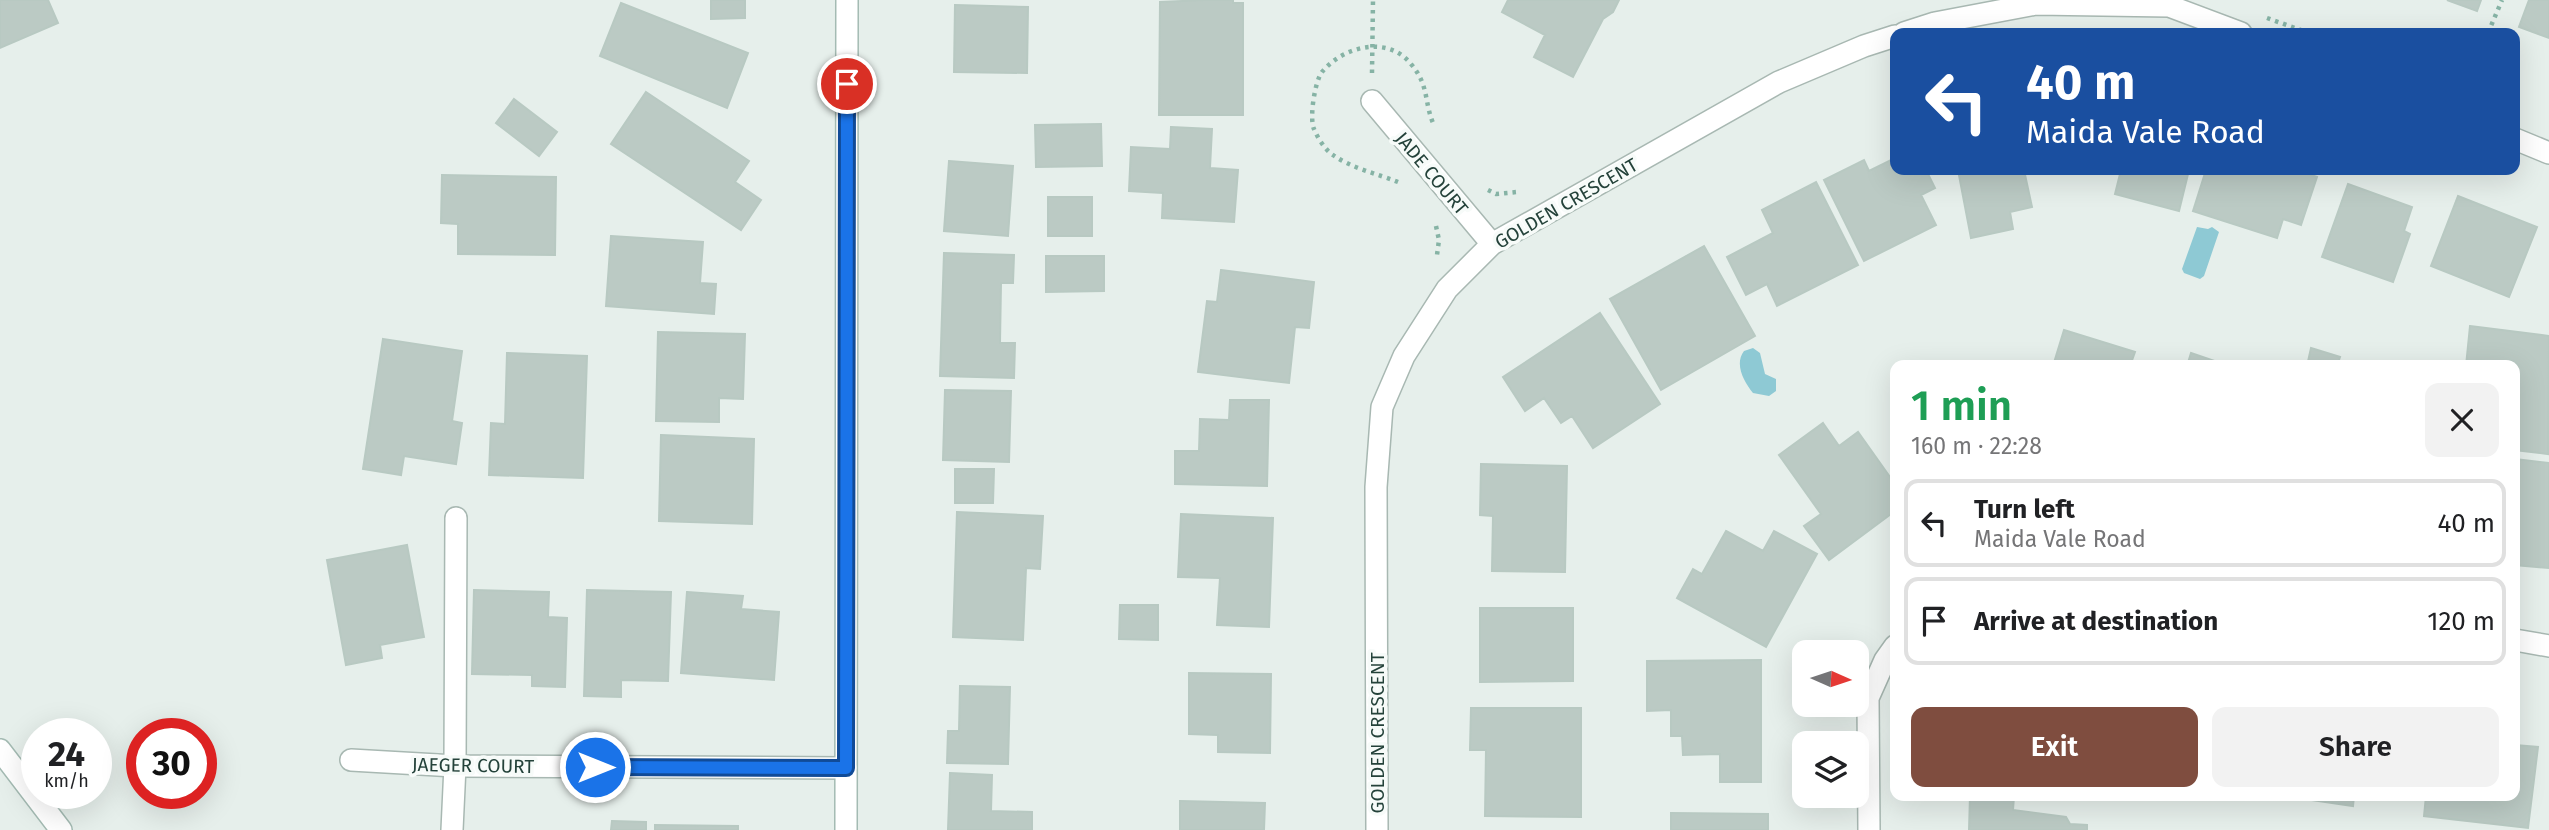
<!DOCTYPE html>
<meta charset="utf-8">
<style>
:root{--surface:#fff;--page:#f2f2f2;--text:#202124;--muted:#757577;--line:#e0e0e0;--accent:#7f4d3f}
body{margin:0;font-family:"Fira Sans",sans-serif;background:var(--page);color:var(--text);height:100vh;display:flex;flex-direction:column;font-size:26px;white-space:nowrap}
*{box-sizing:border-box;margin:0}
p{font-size:23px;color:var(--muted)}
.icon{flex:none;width:38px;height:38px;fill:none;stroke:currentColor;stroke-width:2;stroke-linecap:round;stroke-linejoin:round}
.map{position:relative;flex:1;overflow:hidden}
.sheet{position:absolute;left:1890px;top:360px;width:630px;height:441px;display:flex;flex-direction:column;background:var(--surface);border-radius:14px;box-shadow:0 7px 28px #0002}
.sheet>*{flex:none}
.banner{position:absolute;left:1890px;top:28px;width:630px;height:147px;border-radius:14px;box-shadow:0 7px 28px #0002;background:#1a4fa0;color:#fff;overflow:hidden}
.needle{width:46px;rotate:93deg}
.fabs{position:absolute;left:1792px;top:640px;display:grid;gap:14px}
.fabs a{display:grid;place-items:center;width:77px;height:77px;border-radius:14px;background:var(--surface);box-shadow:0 7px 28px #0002;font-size:35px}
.speed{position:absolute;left:21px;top:718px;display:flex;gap:14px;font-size:35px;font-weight:700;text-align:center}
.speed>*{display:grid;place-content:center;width:91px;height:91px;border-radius:50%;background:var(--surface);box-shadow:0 7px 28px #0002;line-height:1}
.speed small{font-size:18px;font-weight:400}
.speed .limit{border:10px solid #d22;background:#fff;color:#111}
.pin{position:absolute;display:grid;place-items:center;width:60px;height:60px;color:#fff;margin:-30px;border:4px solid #fff;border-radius:50%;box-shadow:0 2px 7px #0007}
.me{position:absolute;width:77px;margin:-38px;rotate:90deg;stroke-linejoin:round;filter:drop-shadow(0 0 5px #0008)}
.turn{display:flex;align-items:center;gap:24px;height:147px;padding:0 21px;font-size:32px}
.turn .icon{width:91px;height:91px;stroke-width:2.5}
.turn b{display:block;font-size:49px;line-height:60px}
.round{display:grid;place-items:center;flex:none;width:74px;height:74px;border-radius:14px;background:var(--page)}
.head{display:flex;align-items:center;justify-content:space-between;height:119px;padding:0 21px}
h1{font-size:42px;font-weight:600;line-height:52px;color:#1e9e55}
.action{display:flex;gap:14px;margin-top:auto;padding:14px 21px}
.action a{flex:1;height:80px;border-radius:14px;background:var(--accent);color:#fff;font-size:28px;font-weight:600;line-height:80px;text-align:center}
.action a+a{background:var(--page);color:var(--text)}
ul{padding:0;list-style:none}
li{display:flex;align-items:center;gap:21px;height:88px;margin:0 14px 10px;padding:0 7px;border:4px solid var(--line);border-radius:14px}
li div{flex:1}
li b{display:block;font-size:26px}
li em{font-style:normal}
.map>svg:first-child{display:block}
</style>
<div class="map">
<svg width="2549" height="830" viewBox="0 0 2549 830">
<rect width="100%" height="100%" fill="#e6efeb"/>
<!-- water -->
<path fill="#8ec9d4" d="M 2197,227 L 2208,229 L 2212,227 L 2219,232 L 2204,276 L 2200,279 L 2184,273 L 2182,269 Z
M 1753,348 L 1760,353 L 1765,374 L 1776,379 L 1776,391 L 1769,396 L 1753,393 C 1744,382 1734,364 1744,351 Z"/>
<!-- building -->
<path fill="#bbcac4" stroke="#b8c9c2" stroke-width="2" d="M 0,0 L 48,0 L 58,23 L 0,48 Z
M 711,0 L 745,0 L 745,18 L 711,19 Z
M 1204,0 L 1233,0 L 1233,3 L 1243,3 L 1243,115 L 1159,115 L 1160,2 Z
M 1508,0 L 1619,0 L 1613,12 L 1603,19 L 1573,77 L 1534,57 L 1545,35 L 1502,12 Z
M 2447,0 L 2481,0 L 2477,11 Z
M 2529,0 L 2549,0 L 2549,38 L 2519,27 Z
M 621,3 L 748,53 L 727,108 L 600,56 Z
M 955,5 L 1028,7 L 1027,73 L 954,72 Z
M 646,92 L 749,161 L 735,182 L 761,200 L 741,230 L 611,144 Z
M 514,99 L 557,132 L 539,156 L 496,123 Z
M 1101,124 L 1102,166 L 1036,167 L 1035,125 Z
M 1171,127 L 1212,129 L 1210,168 L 1238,170 L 1234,222 L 1162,218 L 1163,193 L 1129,191 L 1131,147 L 1170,149 Z
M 1895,158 L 1895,170 L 1926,170 L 1935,188 L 1921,195 L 1936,225 L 1864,261 L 1824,180 L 1864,160 L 1869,171 Z
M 949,161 L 1013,166 L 1008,236 L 944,231 Z
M 1958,170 L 2024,170 L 2032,207 L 2010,212 L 2013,229 L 1971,238 Z
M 2121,170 L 2189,170 L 2179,211 L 2115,194 Z
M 2206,170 L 2296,170 L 2317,177 L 2301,225 L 2283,219 L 2277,238 L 2193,211 Z
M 442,175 L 556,177 L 555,255 L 458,254 L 458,224 L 441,223 Z
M 1816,182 L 1858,265 L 1777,306 L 1767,284 L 1746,295 L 1727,257 L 1773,233 L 1762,210 Z
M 2348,184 L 2412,207 L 2404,231 L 2410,234 L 2393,282 L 2322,257 Z
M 2458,196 L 2537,227 L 2509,297 L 2431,266 Z
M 1048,197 L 1092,197 L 1092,236 L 1048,236 Z
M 611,236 L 703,242 L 700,283 L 716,284 L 714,314 L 606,306 Z
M 1704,246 L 1755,336 L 1661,390 L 1610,299 Z
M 944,253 L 1014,255 L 1013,283 L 1001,283 L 1000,343 L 1015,343 L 1014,378 L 940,376 Z
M 1046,256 L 1104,256 L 1104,291 L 1046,292 Z
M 1221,270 L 1314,282 L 1309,328 L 1295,327 L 1289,383 L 1198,372 L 1207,301 L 1217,302 Z
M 1600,313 L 1660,404 L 1593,448 L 1572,416 L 1561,423 L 1544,398 L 1525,411 L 1503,377 Z
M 2470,326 L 2549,336 L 2548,454 L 2515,450 L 2515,366 L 2466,366 Z
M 2064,330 L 2135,352 L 2130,366 L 2053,366 Z
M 658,332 L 745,334 L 743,399 L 719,398 L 719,422 L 656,421 Z
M 383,339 L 462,351 L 452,421 L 462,423 L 456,464 L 404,456 L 401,475 L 363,469 Z
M 2311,348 L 2340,357 L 2337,366 L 2307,366 Z
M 507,353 L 587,356 L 583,478 L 489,475 L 491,423 L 505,424 Z
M 2191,353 L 2229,366 L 2187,366 Z
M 945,390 L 1011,391 L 1009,462 L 943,460 Z
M 1230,400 L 1269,400 L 1267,486 L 1175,484 L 1175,451 L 1199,451 L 1200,419 L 1229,420 Z
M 1823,423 L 1839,446 L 1858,432 L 1895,484 L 1895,511 L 1829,560 L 1804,526 L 1821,514 L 1779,455 Z
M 661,435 L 754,439 L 752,524 L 659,521 Z
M 2515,459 L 2549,463 L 2549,568 L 2515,565 Z
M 1481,464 L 1567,466 L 1565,572 L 1492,571 L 1493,516 L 1480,515 Z
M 955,469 L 994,469 L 993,503 L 955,503 Z
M 957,512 L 1043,516 L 1040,569 L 1026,568 L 1023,640 L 953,637 Z
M 1181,514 L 1273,518 L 1269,627 L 1217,625 L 1220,578 L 1178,577 Z
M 1726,531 L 1763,551 L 1774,531 L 1817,554 L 1766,647 L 1677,598 L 1693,569 L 1702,574 Z
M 407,545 L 424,637 L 380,645 L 382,658 L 346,665 L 327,560 Z
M 474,590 L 549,592 L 548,617 L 567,618 L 565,687 L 532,686 L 532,675 L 472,674 Z
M 587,590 L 671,592 L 668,681 L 621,680 L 621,697 L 584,696 Z
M 687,592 L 743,596 L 741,609 L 779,612 L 774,680 L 681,673 Z
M 1120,605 L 1158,605 L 1158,640 L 1119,639 Z
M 1480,608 L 1573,608 L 1573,681 L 1480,682 Z
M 1761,660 L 1761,782 L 1720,782 L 1720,754 L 1683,755 L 1682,736 L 1671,736 L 1671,710 L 1647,711 L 1647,661 Z
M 1189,673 L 1271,674 L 1270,753 L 1218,752 L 1218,735 L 1189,734 Z
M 960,686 L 1010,687 L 1008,764 L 947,763 L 948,731 L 959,731 Z
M 1471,708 L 1581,708 L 1581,817 L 1485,816 L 1486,750 L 1470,750 Z
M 2515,745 L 2538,747 L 2528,828 L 2424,816 L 2426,796 L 2515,796 Z
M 950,773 L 992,775 L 991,811 L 1032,812 L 1032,830 L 948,830 Z
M 1970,796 L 2014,796 L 2013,810 L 2066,817 L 2070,824 L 2087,825 L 2087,830 L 1969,830 Z
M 2284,796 L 2354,796 L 2353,806 Z
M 1180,801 L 1265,803 L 1264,830 L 1180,830 Z
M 1671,813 L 1768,814 L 1768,830 L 1671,830 Z
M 612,821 L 646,822 L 646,830 L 611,830 Z
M 655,825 L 738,826 L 738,830 L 655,830 Z"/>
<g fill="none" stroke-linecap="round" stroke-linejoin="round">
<defs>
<path id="lane" d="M 452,830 L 455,766 L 456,518"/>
<path id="street" d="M 1904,33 L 1935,23 L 2036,4 L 2169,6 L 2241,33
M 1372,101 L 1492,244
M 2515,139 L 2549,153
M 2515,640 L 2549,646
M 351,760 L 455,766 L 846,768
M 1377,830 L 1376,487 L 1382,407 L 1404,356 L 1447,289 L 1492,244 L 1779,82 L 1864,46 L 1895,36
M 1869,830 L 1868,698 L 1885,660 L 1895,646"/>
<path id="secondary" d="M 0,750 L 61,830
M 846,830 L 847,0"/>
</defs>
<!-- lane casing -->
<use href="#lane" stroke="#a8b8b2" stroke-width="24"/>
<!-- street casing -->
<use href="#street" stroke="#a8b8b2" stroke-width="24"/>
<!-- secondary casing -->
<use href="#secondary" stroke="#a4bbb3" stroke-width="24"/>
<!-- path -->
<path stroke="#86b3a5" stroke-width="4.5" stroke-dasharray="3.5 5" stroke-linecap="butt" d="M 2267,18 L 2309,33
M 2488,33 L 2502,0
M 1372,73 L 1373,0
M 1398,182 C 1378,174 1351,168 1333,155 C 1326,151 1317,137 1314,129 C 1309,118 1315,81 1322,72 C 1343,46 1388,35 1411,64 C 1429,85 1424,101 1433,123
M 1488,190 L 1496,194 L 1517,192
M 1436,226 L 1439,240 L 1437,255"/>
<!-- lane -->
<use href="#lane" stroke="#fff" stroke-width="21"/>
<!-- street -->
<use href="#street" stroke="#fff" stroke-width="21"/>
<!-- secondary -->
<use href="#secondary" stroke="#fff" stroke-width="21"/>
</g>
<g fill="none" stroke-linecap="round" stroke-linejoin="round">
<defs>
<path id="route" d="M 595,767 L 846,768 L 847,84"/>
</defs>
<!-- route casing -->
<use href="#route" stroke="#114b97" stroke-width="18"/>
<!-- route -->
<use href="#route" stroke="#1a73e8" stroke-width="12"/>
</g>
<g text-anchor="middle" stroke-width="7" stroke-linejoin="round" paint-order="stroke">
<!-- street labels -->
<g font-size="19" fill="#24423a" stroke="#f7fbf9">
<text transform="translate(1432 173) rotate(50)" y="7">JADE COURT</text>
<text transform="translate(1566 203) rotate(-30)" y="7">GOLDEN CRESCENT</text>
<text transform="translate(1377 733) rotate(-90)" y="7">GOLDEN CRESCENT</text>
<text transform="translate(473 765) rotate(1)" y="7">JAEGER COURT</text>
</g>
</g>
</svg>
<div class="fabs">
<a><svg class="needle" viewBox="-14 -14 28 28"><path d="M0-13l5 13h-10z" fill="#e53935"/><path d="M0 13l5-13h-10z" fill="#757577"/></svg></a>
<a><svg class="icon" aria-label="layers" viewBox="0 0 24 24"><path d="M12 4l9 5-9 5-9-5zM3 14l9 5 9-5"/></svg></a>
</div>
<div class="speed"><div>24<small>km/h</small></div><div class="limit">30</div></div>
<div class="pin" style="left:847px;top:84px;background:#d93025"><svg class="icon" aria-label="arrive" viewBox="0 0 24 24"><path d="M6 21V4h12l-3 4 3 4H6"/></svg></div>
<svg class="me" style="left:595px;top:767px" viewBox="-20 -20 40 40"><circle r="17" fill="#1a73e8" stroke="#fff" stroke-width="3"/><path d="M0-11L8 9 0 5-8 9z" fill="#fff"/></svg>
<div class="banner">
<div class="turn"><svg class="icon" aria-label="left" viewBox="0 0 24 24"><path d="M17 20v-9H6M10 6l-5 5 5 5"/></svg><div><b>40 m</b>Maida Vale Road</div></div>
</div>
<section class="sheet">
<div class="head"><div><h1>1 min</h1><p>160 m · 22:28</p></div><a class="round"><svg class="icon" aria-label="close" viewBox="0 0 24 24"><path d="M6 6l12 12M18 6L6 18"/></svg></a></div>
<ul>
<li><svg class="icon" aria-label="left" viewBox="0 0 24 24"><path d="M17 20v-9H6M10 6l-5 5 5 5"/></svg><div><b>Turn left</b><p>Maida Vale Road</p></div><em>40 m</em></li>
<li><svg class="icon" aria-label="arrive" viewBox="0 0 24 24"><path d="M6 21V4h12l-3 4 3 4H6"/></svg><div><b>Arrive at destination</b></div><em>120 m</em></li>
</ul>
<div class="action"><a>Exit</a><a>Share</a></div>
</section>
</div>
